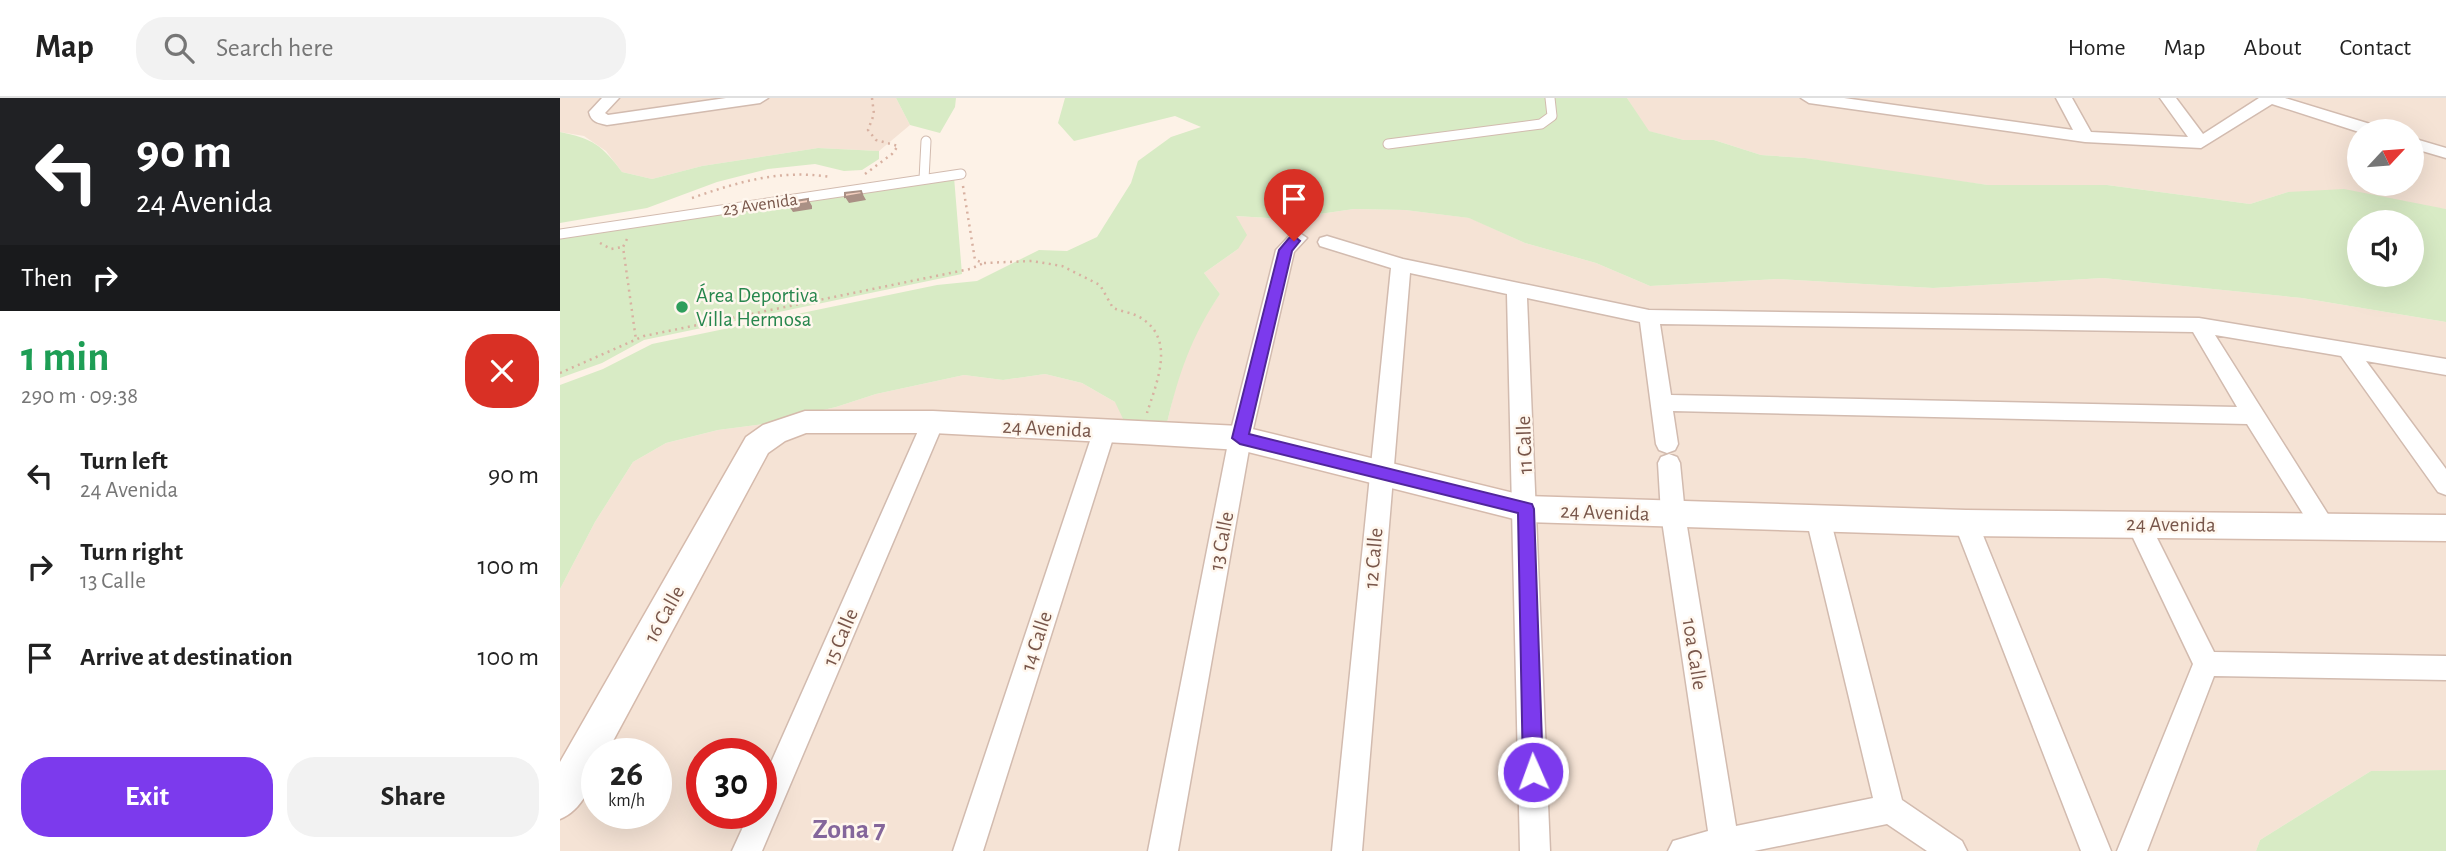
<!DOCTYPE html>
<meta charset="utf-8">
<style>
:root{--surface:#fff;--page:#f2f2f2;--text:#222;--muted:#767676;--line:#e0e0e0;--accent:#7c3aed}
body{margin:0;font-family:"Alegreya Sans",sans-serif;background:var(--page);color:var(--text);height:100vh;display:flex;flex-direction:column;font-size:26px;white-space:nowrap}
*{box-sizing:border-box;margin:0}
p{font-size:23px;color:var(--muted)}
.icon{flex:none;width:38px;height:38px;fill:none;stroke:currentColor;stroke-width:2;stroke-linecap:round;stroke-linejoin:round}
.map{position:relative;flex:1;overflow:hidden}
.panel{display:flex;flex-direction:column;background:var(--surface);width:560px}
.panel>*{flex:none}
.guide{background:#202124;color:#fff;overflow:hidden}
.needle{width:46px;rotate:64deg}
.fabs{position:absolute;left:1787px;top:21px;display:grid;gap:14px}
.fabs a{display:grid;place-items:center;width:77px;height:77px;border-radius:50%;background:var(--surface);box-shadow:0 7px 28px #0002;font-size:35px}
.speed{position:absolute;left:21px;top:640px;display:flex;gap:14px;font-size:35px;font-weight:700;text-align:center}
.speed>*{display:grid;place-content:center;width:91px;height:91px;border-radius:50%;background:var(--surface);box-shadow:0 7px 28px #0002;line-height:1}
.speed small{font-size:18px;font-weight:400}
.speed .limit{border:10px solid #d22;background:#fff;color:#111}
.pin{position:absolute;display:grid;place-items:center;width:60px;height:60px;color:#fff;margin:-72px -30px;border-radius:50% 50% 50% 0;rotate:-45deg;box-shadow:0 0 7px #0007}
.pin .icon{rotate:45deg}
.me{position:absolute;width:77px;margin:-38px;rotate:358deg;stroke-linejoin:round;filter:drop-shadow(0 0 5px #0008)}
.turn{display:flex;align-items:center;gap:24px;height:147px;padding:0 21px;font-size:32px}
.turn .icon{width:91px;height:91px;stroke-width:2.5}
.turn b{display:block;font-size:49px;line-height:60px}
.then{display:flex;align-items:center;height:66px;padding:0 21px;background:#0003;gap:14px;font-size:26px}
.round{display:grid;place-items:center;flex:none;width:74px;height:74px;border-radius:28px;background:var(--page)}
.overview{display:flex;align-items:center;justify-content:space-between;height:119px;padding:0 21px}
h1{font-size:42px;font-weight:600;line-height:52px;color:#1e9e55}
.action{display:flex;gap:14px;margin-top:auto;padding:14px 21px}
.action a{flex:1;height:80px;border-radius:28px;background:var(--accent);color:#fff;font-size:28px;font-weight:600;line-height:80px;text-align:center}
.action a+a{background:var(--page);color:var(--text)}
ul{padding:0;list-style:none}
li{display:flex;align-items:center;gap:21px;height:91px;padding:0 21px}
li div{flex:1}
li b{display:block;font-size:26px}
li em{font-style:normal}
header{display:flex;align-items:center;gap:42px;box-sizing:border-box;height:98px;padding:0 35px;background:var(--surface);border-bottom:2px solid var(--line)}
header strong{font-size:33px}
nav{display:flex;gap:38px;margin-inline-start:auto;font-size:24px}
.search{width:490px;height:63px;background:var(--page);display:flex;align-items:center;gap:18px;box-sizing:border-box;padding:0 24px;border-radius:28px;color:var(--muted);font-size:26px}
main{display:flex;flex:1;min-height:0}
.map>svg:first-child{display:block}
</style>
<header>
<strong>Map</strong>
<div class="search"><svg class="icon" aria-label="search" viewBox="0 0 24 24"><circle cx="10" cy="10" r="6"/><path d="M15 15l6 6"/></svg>Search here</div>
<nav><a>Home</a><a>Map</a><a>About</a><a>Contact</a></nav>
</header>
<main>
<section class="panel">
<div class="guide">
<div class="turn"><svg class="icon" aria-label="left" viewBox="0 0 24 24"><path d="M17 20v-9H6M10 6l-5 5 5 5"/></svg><div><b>90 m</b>24 Avenida</div></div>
<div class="then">Then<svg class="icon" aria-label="right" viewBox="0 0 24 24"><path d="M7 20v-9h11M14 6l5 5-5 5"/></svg></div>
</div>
<div class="overview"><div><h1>1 min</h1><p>290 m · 09:38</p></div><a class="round" style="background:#d93025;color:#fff"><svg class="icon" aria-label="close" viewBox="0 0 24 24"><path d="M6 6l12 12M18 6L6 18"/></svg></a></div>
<ul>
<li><svg class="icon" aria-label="left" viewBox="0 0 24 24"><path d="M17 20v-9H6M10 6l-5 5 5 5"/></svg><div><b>Turn left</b><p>24 Avenida</p></div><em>90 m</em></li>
<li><svg class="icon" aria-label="right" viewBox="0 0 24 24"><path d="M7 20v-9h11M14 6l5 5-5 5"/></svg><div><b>Turn right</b><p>13 Calle</p></div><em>100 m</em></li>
<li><svg class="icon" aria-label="arrive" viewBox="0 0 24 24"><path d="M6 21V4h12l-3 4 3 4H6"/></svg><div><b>Arrive at destination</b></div><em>100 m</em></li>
</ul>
<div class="action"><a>Exit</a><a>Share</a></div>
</section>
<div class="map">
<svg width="1886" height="753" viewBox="0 0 1886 753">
<rect width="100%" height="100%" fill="#fdf2e7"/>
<!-- residential -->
<path fill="#f5e3d5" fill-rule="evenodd" d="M 0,0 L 336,0 L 350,27 L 319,53 L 258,50 L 142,68 L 92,81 L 62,74 L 46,53 L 24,38 L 0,34 Z
M 1067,0 L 1886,0 L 1886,111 L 1728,94 L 1690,106 L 1547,87 L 1428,87 L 1335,75 L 1245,60 L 1201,57 L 1154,42 L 1124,42 L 1088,33 ZM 1799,33 L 1852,33 L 1852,86 L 1799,86 Z
M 794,111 L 845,112 L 910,120 L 965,145 L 1036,165 L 1090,188 L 1218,181 L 1373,190 L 1543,180 L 1742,200 L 1886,224 L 1886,672 L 1811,673 L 1700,742 L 1696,753 L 0,753 L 0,491 L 35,424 L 73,364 L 106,345 L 158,332 L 204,326 L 276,309 L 316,296 L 404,277 L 443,282 L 485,276 L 522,285 L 555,304 L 607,325 L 619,274 L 639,227 L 660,196 L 644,175 L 678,151 L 675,118 L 725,121 ZM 37,656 L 96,656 L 96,716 L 37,716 ZM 142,656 L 201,656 L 201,716 L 142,716 Z"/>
<!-- green -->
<path fill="#d8ebc5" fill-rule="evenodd" d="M 336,0 L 396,0 L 395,9 L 380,35 L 350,27 Z
M 505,0 L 1067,0 L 1089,33 L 1124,42 L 1154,42 L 1201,57 L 1245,60 L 1428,87 L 1547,87 L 1690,106 L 1728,94 L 1784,91 L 1886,111 L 1886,224 L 1742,200 L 1543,180 L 1373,190 L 1218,181 L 1090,188 L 1036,165 L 965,145 L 909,120 L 845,112 L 794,111 L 725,121 L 676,118 L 687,137 L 678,151 L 644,175 L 660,196 C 631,239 619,275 607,325 L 565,325 L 555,304 L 522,285 L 485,276 L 443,282 L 404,277 L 316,296 L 276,309 L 204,326 L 158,332 L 106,345 L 73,364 L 35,424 L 0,491 L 0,287 L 43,271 L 92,246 L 377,187 L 417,183 L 479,152 L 507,153 L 537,139 L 571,85 L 578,63 L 611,39 L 641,29 L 615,18 L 514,43 L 498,25 ZM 1799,124 L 1852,124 L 1852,177 L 1799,177 Z
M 0,34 C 32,40 43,48 62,74 L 92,81 L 142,68 L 258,50 L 319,53 L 319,61 L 302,72 L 284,73 L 255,66 L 208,71 L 157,84 L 87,110 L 0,125 Z
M 394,79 L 402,176 L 84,242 L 42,265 L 0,280 L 0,138 Z
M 1886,672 L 1886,753 L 1696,753 L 1700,742 L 1811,673 Z"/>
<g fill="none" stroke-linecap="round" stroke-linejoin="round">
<defs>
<path id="service" d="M 828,46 L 981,26 L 992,18 L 990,0
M 364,81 L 366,43
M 0,136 L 401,76"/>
<path id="minor" d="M 42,0 L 59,0 L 45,15 L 48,17 L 166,0 L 208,0 L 200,5 L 47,27 C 38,25 31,24 29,14 Z
M 1241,0 L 1284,0 L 1513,32 L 1496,0 L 1512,0 L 1531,34 L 1628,39 L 1600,0 L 1616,0 L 1643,36 L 1699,0 L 1725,0 L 1820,29 L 1822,33 L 1799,34 L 1712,6 L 1641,50 L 1525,44 L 1249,5 Z
M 1852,40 L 1886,50 L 1886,60 L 1852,50 Z
M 738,134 L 747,140 L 734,154 L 691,340 L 618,753 L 588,753 L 669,340 L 716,152 L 731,136 Z
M 767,138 L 843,161 L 1089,212 L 1639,220 L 1886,261 L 1886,277 L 1806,263 L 1886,371 L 1886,397 L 1878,394 L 1781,258 L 1655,237 L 1771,421 L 1775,428 L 1771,435 L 1763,438 L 1755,435 L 1687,326 L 1113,313 L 1118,346 L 1115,352 L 1107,355 L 1099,352 L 1096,346 L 1080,224 L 967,200 L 990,753 L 960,753 L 947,196 L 850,175 L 802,753 L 772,753 L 831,170 L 760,148 L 758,144 L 760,140 ZM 1100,226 L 1633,234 L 1677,309 L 1111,297 Z
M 373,316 L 381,318 L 384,324 L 202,753 L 172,753 L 189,716 L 201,716 L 201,687 L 362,324 L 365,318 Z
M 544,326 L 552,328 L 555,334 L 423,753 L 393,753 L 533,334 L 536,328 Z
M 1109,356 L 1117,359 L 1120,365 L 1125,416 L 1176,728 L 1313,700 L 1246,420 L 1250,413 L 1258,410 L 1266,413 L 1270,420 L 1342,702 L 1402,743 L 1407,753 L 1367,753 L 1327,726 L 1194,753 L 1108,753 L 1113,743 L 1148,733 L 1101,416 L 1098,365 L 1101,359 Z
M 1406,415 L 1414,418 L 1418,425 L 1551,753 L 1521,753 L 1394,425 L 1398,418 Z
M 1578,415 L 1586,418 L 1654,554 L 1886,558 L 1886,582 L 1654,578 L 1587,753 L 1557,753 L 1633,566 L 1566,425 L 1570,418 Z"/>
<path id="secondary" d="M 245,313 L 373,313 L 680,328 L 966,398 L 1406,412 L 1886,417 L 1886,443 L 1406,438 L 966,424 L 680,352 L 582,346 L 373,335 L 246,335 L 225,343 L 208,355 L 46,656 L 37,656 C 37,681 23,712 0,721 L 0,664 L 186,339 L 203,327 Z"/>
</defs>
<!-- service casing -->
<use href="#service" stroke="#d2bbaf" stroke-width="11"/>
<!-- minor casing -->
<use href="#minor" stroke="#d2bbaf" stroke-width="3"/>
<!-- secondary casing -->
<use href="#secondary" stroke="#d5baac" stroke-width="3"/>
<!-- path -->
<path stroke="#d8b1a1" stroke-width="2.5" stroke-dasharray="2 4.5" stroke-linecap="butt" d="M 305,76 L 332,56 L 338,48 L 316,42 L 308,32 L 314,16 L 312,0
M 403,88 L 415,162 L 424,165 L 472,163 L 502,168 L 540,187 L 553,210 C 563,214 575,215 584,222 C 615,244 596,286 587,315
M 132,100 C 178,84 221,71 270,79
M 67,141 L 63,149 L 76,242
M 40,145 L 51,151 L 63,149
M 0,275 L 84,238 L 410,171 L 424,165"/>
<!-- service -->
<use href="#service" stroke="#fff" stroke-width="9"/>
<!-- minor -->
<use href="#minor" fill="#fff" fill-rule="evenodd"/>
<!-- secondary -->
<use href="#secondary" fill="#fff" fill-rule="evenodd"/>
</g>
<!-- shaded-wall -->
<path fill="#aa9085" d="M 301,93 L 306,102 L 289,105 L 285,99 Z
M 248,101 L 252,108 L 252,111 L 233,114 L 229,108 Z"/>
<!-- building -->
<path fill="#f3cebe" stroke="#aa9085" stroke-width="2" d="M 301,93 L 302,96 L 285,99 L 285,95 Z
M 248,101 L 248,105 L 229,108 L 230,104 Z"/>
<!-- route -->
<path fill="#7c3aed" stroke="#51269a" stroke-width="2" d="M 734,138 L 740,143 L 732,153 L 689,336 L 972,406 L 974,411 L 983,674 L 980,681 L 973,683 L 966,681 L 963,674 L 958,415 L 680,346 L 672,340 L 719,152 L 729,140 Z"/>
<!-- markers -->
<circle fill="#2e9e5b" stroke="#fff7ee" stroke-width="2.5" cx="122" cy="209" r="7"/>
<g text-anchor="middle" stroke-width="5" stroke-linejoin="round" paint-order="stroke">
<!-- far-street labels -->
<g font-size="18" fill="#78564a" stroke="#fff7ee">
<text transform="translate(200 106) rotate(-8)" y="6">23 Avenida</text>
</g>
<!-- leisure labels -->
<g font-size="21" fill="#27864d" stroke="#fff7ee" text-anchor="start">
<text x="136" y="204">Área Deportiva<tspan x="136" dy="24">Villa Hermosa</tspan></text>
</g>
<!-- street labels -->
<g font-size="21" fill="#78564a" stroke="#fff7ee">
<text transform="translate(487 330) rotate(3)" y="7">24 Avenida</text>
<text transform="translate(964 347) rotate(-92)" y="7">11 Calle</text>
<text transform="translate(1045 414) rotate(2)" y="7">24 Avenida</text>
<text transform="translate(1611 426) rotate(1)" y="7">24 Avenida</text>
<text transform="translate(661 443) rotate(-79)" y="7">13 Calle</text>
<text transform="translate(813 460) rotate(-85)" y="7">12 Calle</text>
<text transform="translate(104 516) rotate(-61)" y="7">16 Calle</text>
<text transform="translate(280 539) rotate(-67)" y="7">15 Calle</text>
<text transform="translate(476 543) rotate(-72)" y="7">14 Calle</text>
<text transform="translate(1135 556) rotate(81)" y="7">10a Calle</text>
</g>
<!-- near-quarter labels -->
<g font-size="28" font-weight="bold" fill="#84669b" stroke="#fff7ee">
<text x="289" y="740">Zona 7</text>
</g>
</g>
</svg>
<div class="fabs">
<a><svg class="needle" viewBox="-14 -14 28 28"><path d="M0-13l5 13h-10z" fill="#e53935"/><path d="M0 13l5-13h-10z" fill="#767676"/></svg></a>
<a><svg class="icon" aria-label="sound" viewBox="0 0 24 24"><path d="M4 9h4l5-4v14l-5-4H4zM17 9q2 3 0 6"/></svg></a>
</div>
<div class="speed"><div>26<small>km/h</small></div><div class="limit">30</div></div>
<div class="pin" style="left:734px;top:143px;background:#d93025"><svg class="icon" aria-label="arrive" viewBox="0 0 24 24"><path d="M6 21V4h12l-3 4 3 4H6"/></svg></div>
<svg class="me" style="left:973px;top:674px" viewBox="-20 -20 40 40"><circle r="17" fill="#7c3aed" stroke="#fff" stroke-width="3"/><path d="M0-11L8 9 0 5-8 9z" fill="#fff"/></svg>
</div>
</main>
